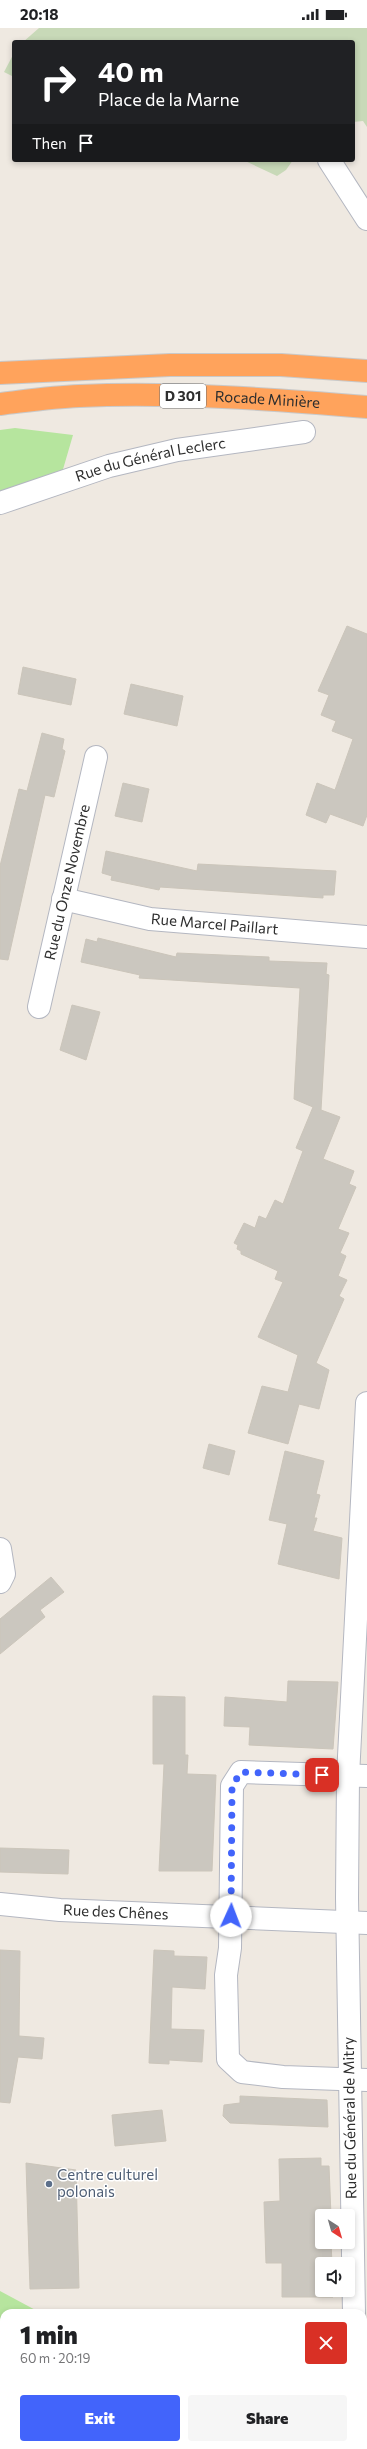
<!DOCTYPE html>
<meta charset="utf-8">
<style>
:root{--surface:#fff;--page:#f6f6f6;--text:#202124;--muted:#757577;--accent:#4264fb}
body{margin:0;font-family:Commissioner,sans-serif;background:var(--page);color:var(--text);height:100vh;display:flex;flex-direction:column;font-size:15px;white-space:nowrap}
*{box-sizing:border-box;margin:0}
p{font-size:13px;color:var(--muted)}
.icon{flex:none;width:22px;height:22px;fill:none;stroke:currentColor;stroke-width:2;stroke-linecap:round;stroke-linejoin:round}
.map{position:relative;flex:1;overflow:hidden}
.details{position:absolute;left:0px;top:2281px;width:367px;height:140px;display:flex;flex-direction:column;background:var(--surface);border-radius:12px 12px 0 0;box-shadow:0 2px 6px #0003}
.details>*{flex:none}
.guide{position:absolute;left:12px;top:12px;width:343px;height:122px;border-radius:4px;box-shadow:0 2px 6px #0003;background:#202124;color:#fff;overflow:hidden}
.needle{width:26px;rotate:143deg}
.controls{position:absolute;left:315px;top:2181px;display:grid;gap:8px}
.controls a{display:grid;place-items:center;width:40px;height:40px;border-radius:4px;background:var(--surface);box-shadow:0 2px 6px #0003;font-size:20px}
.pin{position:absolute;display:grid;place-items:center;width:34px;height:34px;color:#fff;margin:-17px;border-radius:8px;box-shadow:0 2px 6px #0006}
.me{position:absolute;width:44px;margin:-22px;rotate:2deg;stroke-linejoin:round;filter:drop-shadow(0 0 3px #0008)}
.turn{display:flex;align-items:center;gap:14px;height:84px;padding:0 20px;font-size:18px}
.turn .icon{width:52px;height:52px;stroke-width:2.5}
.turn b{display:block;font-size:28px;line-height:34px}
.then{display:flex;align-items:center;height:38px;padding:0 20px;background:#0003;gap:8px;font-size:15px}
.round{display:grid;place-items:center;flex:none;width:42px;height:42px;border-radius:4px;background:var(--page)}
.overview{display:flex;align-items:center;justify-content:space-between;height:68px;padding:0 20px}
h1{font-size:24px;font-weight:800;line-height:30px}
.action{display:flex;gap:8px;margin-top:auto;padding:8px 20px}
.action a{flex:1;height:46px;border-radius:4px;background:var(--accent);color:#fff;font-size:16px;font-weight:800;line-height:46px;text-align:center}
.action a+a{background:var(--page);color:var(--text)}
.status{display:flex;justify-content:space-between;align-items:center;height:28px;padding:0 20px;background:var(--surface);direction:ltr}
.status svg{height:11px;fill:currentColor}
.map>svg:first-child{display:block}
</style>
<div class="status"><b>20:18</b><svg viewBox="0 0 49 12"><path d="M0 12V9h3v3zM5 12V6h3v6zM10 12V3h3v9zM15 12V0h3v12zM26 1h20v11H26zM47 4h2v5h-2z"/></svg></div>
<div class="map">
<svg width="367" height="2421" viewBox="0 0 367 2421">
<rect width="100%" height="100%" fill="#efe9e1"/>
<!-- green -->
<path fill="#b6e59e" d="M 15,400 L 73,407 L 59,455 L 0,475 L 0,402 Z
M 0,2263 L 41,2285 L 4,2285 L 4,2404 L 0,2401 Z
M 18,2417 L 208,2417 L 208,2421 L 22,2421 Z"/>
<!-- cemetery -->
<path fill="#c8d9b8" d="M 39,0 L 367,0 L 367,99 L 363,93 L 353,94 L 353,14 L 23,14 Z
M 14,25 L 14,49 L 4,44 Z
M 243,132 L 293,132 L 286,142 L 277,148 Z"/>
<!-- pitch -->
<path fill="#c9ec9a" d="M 58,2417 L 196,2417 L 196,2421 L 58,2421 Z"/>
<!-- building -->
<path fill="#cbc7bf" stroke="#cbc5ba" d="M 347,598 L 367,606 L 367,787 L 363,798 L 330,786 L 326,795 L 306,787 L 317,755 L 335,762 L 353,711 L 332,703 L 336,693 L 321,687 L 329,667 L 318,663 Z
M 23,639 L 76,651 L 71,677 L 18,666 Z
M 131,656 L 183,668 L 177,698 L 124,686 Z
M 42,705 L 64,711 L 62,721 L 65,723 L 54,769 L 45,767 L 8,932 L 0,931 L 0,838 L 19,761 L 27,763 Z
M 123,755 L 149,761 L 142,794 L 115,788 Z
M 106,823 L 197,843 L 198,836 L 336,843 L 334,867 L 323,867 L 323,870 L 160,859 L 159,862 L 111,852 L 112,848 L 102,845 Z
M 98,910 L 176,929 L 177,925 L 269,929 L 269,933 L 327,935 L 326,946 L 329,947 L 321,1082 L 340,1089 L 323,1131 L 354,1143 L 349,1156 L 356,1159 L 338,1201 L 349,1205 L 340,1225 L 346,1228 L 338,1248 L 347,1252 L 339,1268 L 344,1271 L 316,1335 L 329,1342 L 319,1381 L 299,1376 L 288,1416 L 248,1405 L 262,1358 L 288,1364 L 298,1327 L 258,1309 L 283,1254 L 275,1251 L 278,1243 L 241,1226 L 241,1223 L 237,1221 L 238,1217 L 234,1215 L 244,1195 L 255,1200 L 259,1188 L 266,1191 L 275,1172 L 283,1176 L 303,1123 L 296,1120 L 313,1079 L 294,1071 L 300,960 L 139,950 L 140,947 L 81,934 L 86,911 L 97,914 Z
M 72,977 L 100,984 L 86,1032 L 60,1022 Z
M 209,1416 L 235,1423 L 229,1447 L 203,1440 Z
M 285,1423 L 324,1433 L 316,1466 L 320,1467 L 314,1490 L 317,1490 L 313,1503 L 342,1510 L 339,1551 L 278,1536 L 287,1496 L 269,1492 Z
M 51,1549 L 64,1564 L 40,1582 L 45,1589 L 0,1626 L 0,1591 Z
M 288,1653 L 338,1654 L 333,1721 L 249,1717 L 250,1699 L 224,1698 L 225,1669 L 287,1674 Z
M 153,1668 L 185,1669 L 185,1727 L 188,1727 L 187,1746 L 216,1747 L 212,1843 L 159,1843 L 164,1736 L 153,1736 Z
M 0,1820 L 69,1822 L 68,1846 L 0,1844 Z
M 0,1922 L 20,1923 L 19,2008 L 44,2010 L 42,2031 L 18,2029 L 10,2075 L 0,2074 Z
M 154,1922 L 174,1923 L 174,1928 L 207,1929 L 205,1961 L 172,1959 L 171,2001 L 204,2002 L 202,2034 L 169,2032 L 169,2036 L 149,2035 Z
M 240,2068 L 327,2072 L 328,2099 L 230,2095 L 223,2088 L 224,2077 L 240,2075 Z
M 162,2082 L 166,2113 L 115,2118 L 112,2087 Z
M 321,2130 L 321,2138 L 329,2138 L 331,2188 L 322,2188 L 322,2214 L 331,2214 L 332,2236 L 322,2236 L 322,2262 L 333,2262 L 333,2269 L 282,2269 L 282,2235 L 266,2235 L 264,2174 L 280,2173 L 279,2131 Z
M 26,2135 L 76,2142 L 79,2260 L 30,2261 Z"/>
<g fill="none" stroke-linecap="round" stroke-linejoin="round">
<defs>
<g id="minor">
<path d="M 329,132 L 367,191"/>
<path id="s1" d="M 0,475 L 109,438 L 177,422 L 304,404"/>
<path id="s2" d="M 63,871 L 150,891 L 367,909"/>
<path id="s3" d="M 39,979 L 96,729"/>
<path d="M 0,1521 L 4,1546 L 0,1554"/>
<path d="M 367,1748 L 241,1744 L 232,1758 L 230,1920 L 226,1947 L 228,2031 L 242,2044 L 283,2049 L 367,2052"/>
<path id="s4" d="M 0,1876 L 60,1882 L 367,1895"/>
<path d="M 354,2285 L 347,1870 L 348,1748 L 367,1375"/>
<path d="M 357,2417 L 357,2421"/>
</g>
<g id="highway">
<path d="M 0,345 L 170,337 L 281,337 L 367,343"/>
<path id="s5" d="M 0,376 C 26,373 52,369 79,368 C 175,364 271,371 367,379"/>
</g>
</defs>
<!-- minor casing -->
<use href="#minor" stroke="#b4b7c1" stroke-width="24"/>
<!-- highway casing -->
<use href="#highway" stroke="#c9c9c9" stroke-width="24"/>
<!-- minor -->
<use href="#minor" stroke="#fff" stroke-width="22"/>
<!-- highway -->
<use href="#highway" stroke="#ffa35c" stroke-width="22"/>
</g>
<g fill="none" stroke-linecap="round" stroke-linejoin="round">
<!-- route -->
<path stroke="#4264fb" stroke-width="7" stroke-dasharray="0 12.6" d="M 231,1888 L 232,1758 L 241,1744 L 322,1747"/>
</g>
<!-- markers -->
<circle fill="#5c6f8a" stroke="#fff" stroke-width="1.5" cx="49" cy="2156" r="4"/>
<g text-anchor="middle" stroke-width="3" stroke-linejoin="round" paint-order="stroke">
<!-- shield labels -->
<rect fill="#fff" stroke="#6d6d6d" stroke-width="1" x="160" y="356" width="46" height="24" rx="3"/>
<g font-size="14" font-weight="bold" fill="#2e2e2e">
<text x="183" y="373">D 301</text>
</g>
<!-- street labels -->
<g font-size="15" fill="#2e2e2e" stroke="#fff">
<text dy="5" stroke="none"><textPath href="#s5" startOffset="268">Rocade Minière</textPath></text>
<text dy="5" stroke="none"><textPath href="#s1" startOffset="157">Rue du Général Leclerc</textPath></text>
<text dy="5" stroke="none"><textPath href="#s3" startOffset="128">Rue du Onze Novembre</textPath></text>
<text dy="5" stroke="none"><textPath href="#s2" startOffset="154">Rue Marcel Paillart</textPath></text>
<text dy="5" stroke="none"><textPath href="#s4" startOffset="116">Rue des Chênes</textPath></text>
<text transform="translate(350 2090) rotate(-91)" y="5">Rue du Général de Mitry</text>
</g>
<!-- service labels -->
<g font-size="15" fill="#4e5e75" stroke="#fff" text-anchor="start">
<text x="57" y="2152">Centre culturel<tspan x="57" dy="17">polonais</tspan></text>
</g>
</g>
</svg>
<div class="controls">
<a><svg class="needle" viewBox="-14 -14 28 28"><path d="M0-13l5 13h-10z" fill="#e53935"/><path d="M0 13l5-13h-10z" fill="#757577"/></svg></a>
<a><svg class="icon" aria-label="sound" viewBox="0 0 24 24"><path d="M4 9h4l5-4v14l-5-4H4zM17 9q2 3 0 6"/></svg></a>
</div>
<div class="pin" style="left:322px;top:1747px;background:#d93025"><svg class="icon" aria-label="arrive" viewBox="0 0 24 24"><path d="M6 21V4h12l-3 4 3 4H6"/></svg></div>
<svg class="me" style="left:231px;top:1888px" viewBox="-20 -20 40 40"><circle r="19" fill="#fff"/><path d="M0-13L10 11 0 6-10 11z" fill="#4264fb"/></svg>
<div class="guide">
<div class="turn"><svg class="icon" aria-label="right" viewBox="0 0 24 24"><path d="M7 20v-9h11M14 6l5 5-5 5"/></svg><div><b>40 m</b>Place de la Marne</div></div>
<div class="then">Then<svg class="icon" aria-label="arrive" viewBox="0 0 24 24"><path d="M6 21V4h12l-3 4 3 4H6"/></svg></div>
</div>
<section class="details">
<div class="overview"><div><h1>1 min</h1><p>60 m · 20:19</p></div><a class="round" style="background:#d93025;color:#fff"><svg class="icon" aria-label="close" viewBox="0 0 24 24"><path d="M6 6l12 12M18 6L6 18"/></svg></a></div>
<div class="action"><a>Exit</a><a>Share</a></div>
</section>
</div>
